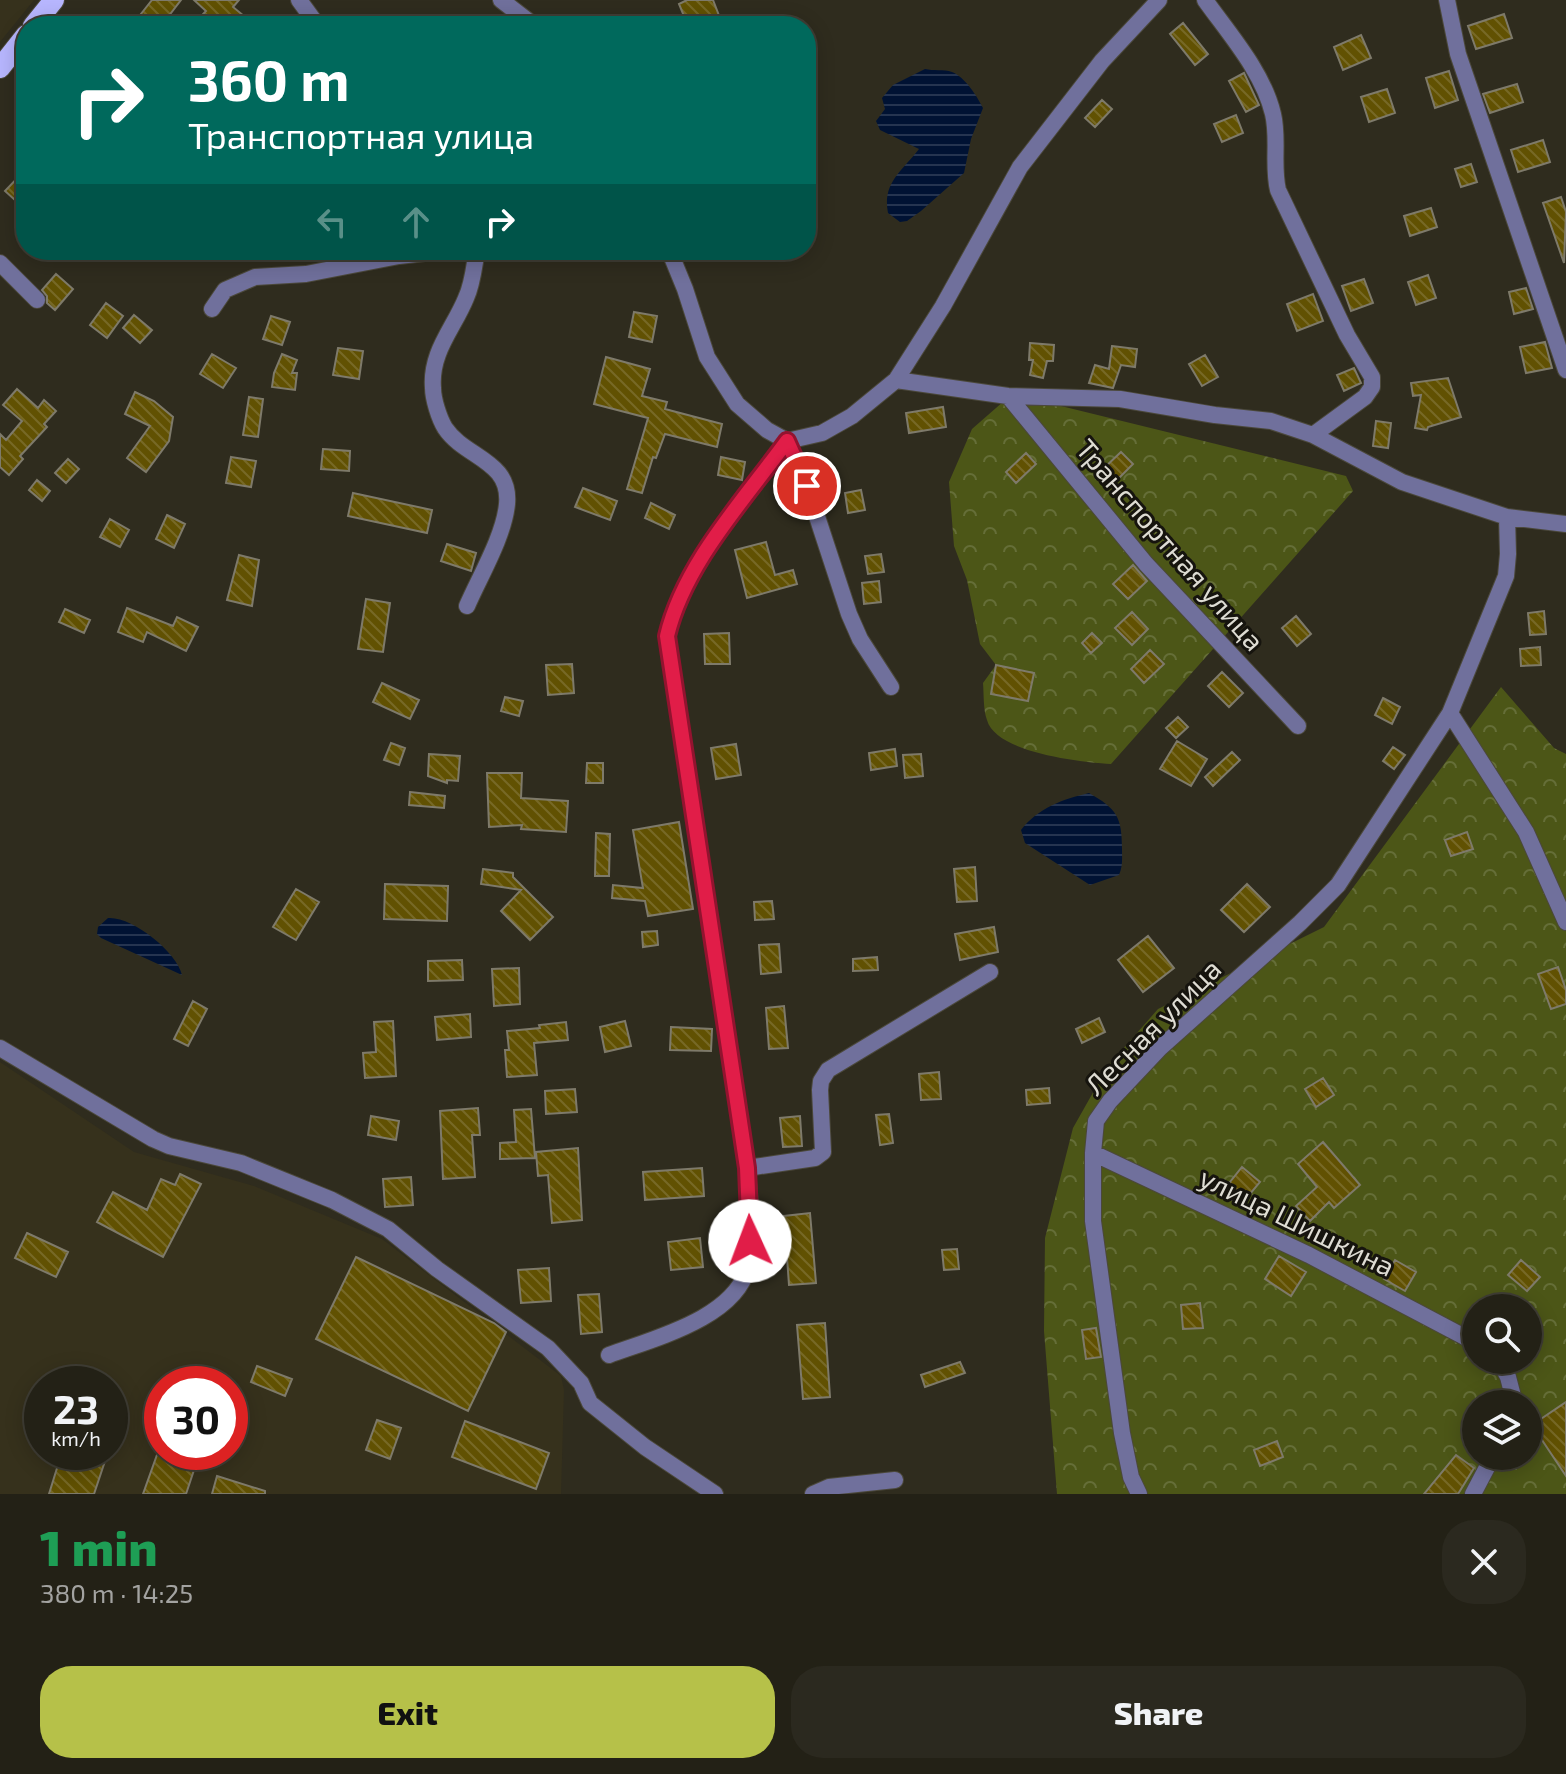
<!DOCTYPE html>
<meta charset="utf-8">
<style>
:root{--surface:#232116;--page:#2b291f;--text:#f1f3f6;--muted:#a3a3a1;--line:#403e35;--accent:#b6c149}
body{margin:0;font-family:"Exo 2",sans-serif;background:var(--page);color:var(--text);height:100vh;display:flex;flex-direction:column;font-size:30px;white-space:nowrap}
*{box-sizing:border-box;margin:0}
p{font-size:26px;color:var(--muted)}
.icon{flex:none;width:44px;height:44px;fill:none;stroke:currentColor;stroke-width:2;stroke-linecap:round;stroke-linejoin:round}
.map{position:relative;height:1494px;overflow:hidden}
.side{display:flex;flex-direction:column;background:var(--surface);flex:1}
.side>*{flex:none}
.guide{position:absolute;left:16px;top:16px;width:800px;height:244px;border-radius:32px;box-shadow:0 4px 20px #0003,0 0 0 2px var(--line);background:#00695c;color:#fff;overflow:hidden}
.buttons{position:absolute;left:1462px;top:1294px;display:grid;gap:16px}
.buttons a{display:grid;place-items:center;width:80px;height:80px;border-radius:50%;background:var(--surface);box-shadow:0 4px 20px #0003,0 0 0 2px var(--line);font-size:40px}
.speed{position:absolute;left:24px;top:1366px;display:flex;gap:16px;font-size:40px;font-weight:700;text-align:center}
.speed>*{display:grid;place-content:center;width:104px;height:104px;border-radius:50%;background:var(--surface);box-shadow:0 4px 20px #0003,0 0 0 2px var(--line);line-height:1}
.speed small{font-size:20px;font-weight:400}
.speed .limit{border:12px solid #d22;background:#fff;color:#111}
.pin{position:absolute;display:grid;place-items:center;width:68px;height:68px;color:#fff;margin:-34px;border:4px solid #fff;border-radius:50%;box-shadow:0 2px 8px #0007}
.me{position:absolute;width:88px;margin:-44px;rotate:358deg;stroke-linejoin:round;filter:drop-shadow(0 0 6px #0008)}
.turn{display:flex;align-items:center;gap:28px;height:168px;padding:0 40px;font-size:36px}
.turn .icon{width:104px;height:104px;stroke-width:2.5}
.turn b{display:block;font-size:56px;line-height:68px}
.lanes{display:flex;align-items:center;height:76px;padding:0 40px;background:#0003;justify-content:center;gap:40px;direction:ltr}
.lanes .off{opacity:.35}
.round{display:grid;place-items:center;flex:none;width:84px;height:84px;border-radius:32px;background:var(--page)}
.overview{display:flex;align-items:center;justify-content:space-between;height:136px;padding:0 40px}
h1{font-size:48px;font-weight:800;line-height:60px;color:#1e9e55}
.cta{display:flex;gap:16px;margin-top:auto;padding:16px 40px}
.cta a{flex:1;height:92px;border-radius:32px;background:var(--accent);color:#111;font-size:32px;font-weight:800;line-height:92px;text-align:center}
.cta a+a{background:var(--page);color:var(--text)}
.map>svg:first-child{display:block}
</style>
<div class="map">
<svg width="1566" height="1494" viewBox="0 0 1566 1494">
<defs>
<pattern id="forest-crowns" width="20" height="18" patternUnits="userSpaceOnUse" patternTransform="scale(2)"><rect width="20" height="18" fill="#4c5617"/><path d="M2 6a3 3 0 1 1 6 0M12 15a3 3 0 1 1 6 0" fill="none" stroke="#656e38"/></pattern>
<pattern id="water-rules" width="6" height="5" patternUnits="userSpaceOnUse" patternTransform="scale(2)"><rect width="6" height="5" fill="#001233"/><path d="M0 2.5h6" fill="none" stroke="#253450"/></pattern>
<pattern id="building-back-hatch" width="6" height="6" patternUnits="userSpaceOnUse" patternTransform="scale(2)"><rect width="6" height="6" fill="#615102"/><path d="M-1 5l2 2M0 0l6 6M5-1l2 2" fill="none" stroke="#776926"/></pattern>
</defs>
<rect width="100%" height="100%" fill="#2f2c1e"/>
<!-- built -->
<path fill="#36311c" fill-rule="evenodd" d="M 0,0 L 34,0 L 0,42 Z
M 0,1062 L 134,1152 L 254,1186 L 382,1239 L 561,1376 L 564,1390 L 561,1494 L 0,1494 ZM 42,1384 L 110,1384 L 110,1452 L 42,1452 ZM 162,1384 L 230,1384 L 230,1452 L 162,1452 Z"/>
<!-- forest -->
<path fill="url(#forest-crowns)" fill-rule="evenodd" d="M 1012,394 L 1346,476 L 1353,491 L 1111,764 C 1081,762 996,753 987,720 C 983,709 984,694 983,683 L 996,665 L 980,644 L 967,580 L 954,546 L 949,482 L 972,429 Z
M 1501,687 L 1554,748 L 1566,754 L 1566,1494 L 1057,1494 L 1044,1331 L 1045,1238 L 1073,1128 L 1108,1066 L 1158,1009 L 1324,927 ZM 1476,1308 L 1528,1308 L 1528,1360 L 1476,1360 ZM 1476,1404 L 1528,1404 L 1528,1456 L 1476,1456 Z"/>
<!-- water -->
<path fill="url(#water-rules)" d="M 925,69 C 933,71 944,69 952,72 C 965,77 977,96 983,108 L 971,139 L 964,173 L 921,211 L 907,221 L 900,222 L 888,213 C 882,183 902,171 919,149 L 880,130 L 876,121 L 885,109 L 882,98 L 893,85 Z
M 1089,793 C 1117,809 1122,817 1122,849 C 1122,858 1123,866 1119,875 L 1090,885 L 1025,843 L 1021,830 C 1038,808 1063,799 1089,793 Z
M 108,918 C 132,916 177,952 182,975 L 101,938 L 97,934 L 98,927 Z"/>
<!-- building -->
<path fill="url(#building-back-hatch)" stroke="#7e7a6a" stroke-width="2" d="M 152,0 L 181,0 L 161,26 L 146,26 L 137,19 Z
M 194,0 L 239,0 L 233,7 L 256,26 L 192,26 L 206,11 Z
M 687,0 L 713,0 L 723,26 L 688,26 L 679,4 Z
M 1504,14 L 1512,38 L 1476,49 L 1468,26 Z
M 1183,23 L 1208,54 L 1195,65 L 1170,34 Z
M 1361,35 L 1371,58 L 1343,70 L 1334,47 Z
M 1449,71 L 1458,100 L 1435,108 L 1426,78 Z
M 1244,73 L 1259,105 L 1246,112 L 1229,81 Z
M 1517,84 L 1523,102 L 1490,113 L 1483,94 Z
M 1387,89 L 1395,113 L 1369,122 L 1361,97 Z
M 1102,100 L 1112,109 L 1095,127 L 1085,118 Z
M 1236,115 L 1243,133 L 1222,142 L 1214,124 Z
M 1543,140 L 1550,162 L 1518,172 L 1511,150 Z
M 1471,164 L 1477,182 L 1461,187 L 1455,169 Z
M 26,169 L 26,210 L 5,191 Z
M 1561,197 L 1566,212 L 1564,263 L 1543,203 Z
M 1431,208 L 1437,227 L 1410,236 L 1404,216 Z
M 56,274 L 73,289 L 55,310 L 47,303 L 47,296 L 42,290 Z
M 1428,275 L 1436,298 L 1416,305 L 1408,282 Z
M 1364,279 L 1373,303 L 1351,311 L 1342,286 Z
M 1526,288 L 1533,309 L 1514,314 L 1509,292 Z
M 1313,294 L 1323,321 L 1297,331 L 1287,304 Z
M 106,303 L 123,316 L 107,338 L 90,325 Z
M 634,312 L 657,316 L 652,342 L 629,337 Z
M 134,315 L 152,330 L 140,343 L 123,328 Z
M 271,316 L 290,322 L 282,345 L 263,339 Z
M 1545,342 L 1552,368 L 1526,373 L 1520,347 Z
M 1030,343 L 1054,345 L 1053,361 L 1047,361 L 1043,378 L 1030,375 L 1033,360 L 1029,360 Z
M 1112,346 L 1137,349 L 1135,367 L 1121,365 L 1113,388 L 1089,383 L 1095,365 L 1109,369 Z
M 338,348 L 363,351 L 359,379 L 333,375 Z
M 212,354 L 236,368 L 223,388 L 200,374 Z
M 282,354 L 297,360 L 292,373 L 297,373 L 295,390 L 272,387 L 274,373 Z
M 1205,355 L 1218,377 L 1202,386 L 1189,364 Z
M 606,357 L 650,369 L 642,396 L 667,402 L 665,409 L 722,424 L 717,447 L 665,434 L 656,458 L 653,457 L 642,493 L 627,489 L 648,418 L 594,404 Z
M 1354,368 L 1361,383 L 1344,391 L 1337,375 Z
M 1448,378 L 1461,417 L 1428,427 L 1427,430 L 1415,428 L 1421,395 L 1413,396 L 1411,383 Z
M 17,389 L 38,408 L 44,400 L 56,411 L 44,424 L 47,427 L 20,456 L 23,459 L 9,475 L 0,467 L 0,434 L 6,440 L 22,421 L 3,405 Z
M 135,392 L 154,401 L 173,417 L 169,441 L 146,472 L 127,458 L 150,426 L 125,414 Z
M 249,397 L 263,399 L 258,437 L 243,435 Z
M 943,407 L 946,427 L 909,433 L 906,413 Z
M 1376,421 L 1391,423 L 1388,448 L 1373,446 Z
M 323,449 L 350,451 L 349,471 L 321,469 Z
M 1121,452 L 1133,464 L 1116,481 L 1104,468 Z
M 1026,453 L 1036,464 L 1016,483 L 1006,472 Z
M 231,457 L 256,461 L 251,487 L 226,483 Z
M 721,457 L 745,462 L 742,480 L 718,475 Z
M 68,459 L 79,469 L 66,483 L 55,473 Z
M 37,480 L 50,491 L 42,501 L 29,490 Z
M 583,488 L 617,501 L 610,520 L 575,507 Z
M 861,490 L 865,510 L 848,513 L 845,493 Z
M 353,493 L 432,510 L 427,533 L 348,516 Z
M 651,503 L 675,515 L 669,529 L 645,518 Z
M 167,515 L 185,524 L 174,548 L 156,539 Z
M 110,519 L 129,530 L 120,547 L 100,537 Z
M 766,542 L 775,575 L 793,570 L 797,584 L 747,598 L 735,550 Z
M 447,544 L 476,553 L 471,571 L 441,561 Z
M 881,554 L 884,572 L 868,574 L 865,556 Z
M 239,555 L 259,560 L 252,606 L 227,600 Z
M 1133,565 L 1147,581 L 1128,599 L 1113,584 Z
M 879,581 L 881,602 L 864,604 L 862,583 Z
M 366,599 L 390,603 L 383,652 L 358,649 Z
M 127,608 L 173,626 L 177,617 L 198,627 L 186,651 L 147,632 L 143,642 L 118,632 Z
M 65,609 L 90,620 L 84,633 L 59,622 Z
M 1544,611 L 1546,634 L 1530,635 L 1528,613 Z
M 1132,612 L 1148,629 L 1132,645 L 1115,628 Z
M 1296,616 L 1311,634 L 1297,646 L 1282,628 Z
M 729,633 L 730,664 L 705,664 L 704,634 Z
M 1092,633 L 1102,643 L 1091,653 L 1082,643 Z
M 1540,647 L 1541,665 L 1521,666 L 1520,649 Z
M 1150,650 L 1164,664 L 1144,683 L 1131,669 Z
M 572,664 L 574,693 L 548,695 L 546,665 Z
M 996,665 L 1034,673 L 1028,701 L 991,694 Z
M 1222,672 L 1243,693 L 1229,707 L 1208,686 Z
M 382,683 L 419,700 L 410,719 L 373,702 Z
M 505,697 L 523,701 L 519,716 L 501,711 Z
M 1383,698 L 1400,707 L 1392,724 L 1375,715 Z
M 1178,717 L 1188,727 L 1176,738 L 1166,728 Z
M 1177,741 L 1207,759 L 1191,786 L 1160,769 Z
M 391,743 L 405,748 L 399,765 L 384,760 Z
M 736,744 L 741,775 L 716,779 L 711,748 Z
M 1393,747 L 1405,755 L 1394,769 L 1383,761 Z
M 895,749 L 897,766 L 871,770 L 869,753 Z
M 1232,752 L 1240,760 L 1213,786 L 1205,777 Z
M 429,754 L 460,756 L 458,781 L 447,780 L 447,783 L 428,776 Z
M 921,754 L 923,776 L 905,778 L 903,755 Z
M 587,763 L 603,763 L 603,783 L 586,783 Z
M 487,773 L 522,773 L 521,798 L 568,801 L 566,832 L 521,829 L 522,825 L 489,827 Z
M 410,792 L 445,796 L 444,808 L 409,805 Z
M 679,822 L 693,909 L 648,916 L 645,901 L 612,898 L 613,885 L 643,888 L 633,830 Z
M 1467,832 L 1473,849 L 1451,856 L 1445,840 Z
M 596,833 L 610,834 L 609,876 L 595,876 Z
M 975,867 L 977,901 L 957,902 L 954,869 Z
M 483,869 L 513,873 L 513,877 L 553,917 L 530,940 L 501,911 L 521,890 L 481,884 Z
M 385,884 L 448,886 L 447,921 L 384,919 Z
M 1247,884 L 1270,907 L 1244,932 L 1221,910 Z
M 296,889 L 319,902 L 296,940 L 273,927 Z
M 772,901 L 774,919 L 755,920 L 754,902 Z
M 994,927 L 998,952 L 960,960 L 955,934 Z
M 657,931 L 658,945 L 643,947 L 642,932 Z
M 1148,936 L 1174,968 L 1143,992 L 1118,960 Z
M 779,944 L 781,972 L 761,974 L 759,945 Z
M 877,957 L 878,970 L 853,971 L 853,959 Z
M 462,960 L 463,980 L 428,981 L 428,961 Z
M 1558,967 L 1566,990 L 1566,1004 L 1551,1009 L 1538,974 Z
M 519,968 L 520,1004 L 494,1006 L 492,969 Z
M 193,1001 L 207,1009 L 188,1046 L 174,1039 Z
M 784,1006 L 788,1048 L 769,1049 L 766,1008 Z
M 470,1014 L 471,1037 L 437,1040 L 435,1017 Z
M 1099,1018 L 1105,1032 L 1082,1043 L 1076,1029 Z
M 393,1021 L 396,1076 L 365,1078 L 363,1053 L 376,1052 L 374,1022 Z
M 625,1021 L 631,1046 L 605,1052 L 600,1027 Z
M 566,1022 L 568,1040 L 534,1043 L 537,1075 L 507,1077 L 505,1050 L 509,1050 L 507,1031 L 540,1028 L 539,1025 Z
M 671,1027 L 712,1029 L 711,1051 L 670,1050 Z
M 939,1072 L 941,1099 L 921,1100 L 919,1074 Z
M 1323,1078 L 1334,1095 L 1316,1107 L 1305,1089 Z
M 1049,1088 L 1050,1103 L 1027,1105 L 1026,1090 Z
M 575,1089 L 577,1112 L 546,1114 L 545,1091 Z
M 478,1108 L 480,1135 L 472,1135 L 475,1177 L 443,1179 L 440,1111 Z
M 531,1109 L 535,1158 L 500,1159 L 500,1143 L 516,1142 L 514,1110 Z
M 889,1114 L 893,1143 L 880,1145 L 876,1115 Z
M 371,1116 L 399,1121 L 396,1140 L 368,1135 Z
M 800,1116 L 802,1146 L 783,1147 L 780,1118 Z
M 1323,1142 L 1360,1185 L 1334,1208 L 1329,1202 L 1310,1221 L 1296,1206 L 1317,1187 L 1298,1164 Z
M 578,1148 L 582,1220 L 552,1223 L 548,1175 L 538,1176 L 536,1152 Z
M 1242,1167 L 1260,1182 L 1240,1206 L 1222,1192 Z
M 702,1168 L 704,1196 L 645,1200 L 643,1172 Z
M 180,1174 L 201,1184 L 163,1257 L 97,1222 L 113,1192 L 147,1210 L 161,1179 L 175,1185 Z
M 411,1177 L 413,1205 L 385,1207 L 383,1179 Z
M 810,1213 L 816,1283 L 789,1285 L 784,1216 Z
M 27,1233 L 68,1252 L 56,1277 L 15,1258 Z
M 700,1238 L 703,1267 L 671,1270 L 668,1242 Z
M 957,1249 L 959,1269 L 944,1270 L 942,1250 Z
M 1279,1256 L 1306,1272 L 1291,1296 L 1265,1279 Z
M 356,1257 L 494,1323 L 506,1332 L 468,1411 L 316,1339 Z
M 1395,1260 L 1416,1272 L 1405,1291 L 1384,1279 Z
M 1521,1260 L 1540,1277 L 1527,1291 L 1508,1275 Z
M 549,1268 L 551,1301 L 521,1303 L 518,1270 Z
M 599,1294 L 602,1332 L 581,1334 L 578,1295 Z
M 1200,1303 L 1203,1328 L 1183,1329 L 1181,1305 Z
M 825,1323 L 830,1397 L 803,1399 L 797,1325 Z
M 1096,1328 L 1101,1357 L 1086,1359 L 1082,1330 Z
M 960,1362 L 965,1373 L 925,1387 L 921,1375 Z
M 257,1366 L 292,1379 L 285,1396 L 251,1382 Z
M 1566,1402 L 1566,1476 L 1532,1425 Z
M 377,1420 L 401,1428 L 390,1459 L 366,1450 Z
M 465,1421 L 549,1453 L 536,1489 L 452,1457 Z
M 1277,1441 L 1283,1457 L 1260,1466 L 1254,1450 Z
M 62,1452 L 108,1452 L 94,1494 L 49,1494 Z
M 158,1452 L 200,1452 L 186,1494 L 143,1494 Z
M 1456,1455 L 1474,1468 L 1458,1494 L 1424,1494 Z
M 217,1476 L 265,1491 L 265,1494 L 212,1494 Z"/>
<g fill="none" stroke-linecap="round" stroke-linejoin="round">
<defs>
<path id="minor" d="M 299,0 L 318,26
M 501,0 L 527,20 L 531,26
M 1205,0 C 1230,35 1263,72 1273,114 C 1279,139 1272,165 1278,190 L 1347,335 L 1372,377 L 1372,387 L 1365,397 L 1313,435
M 1447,0 L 1458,54 L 1566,370
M 669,250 L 685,289 L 707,357 L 737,404 L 767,430 L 787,441 L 822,433 L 852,416 L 896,380 L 943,306 L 1020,167 L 1102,61 L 1159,0
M 0,263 L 37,300
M 212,309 L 225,290 L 255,277 L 306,274 L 399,256 L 450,250
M 896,380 L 1008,396 L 1120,399 L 1215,415 L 1271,421 L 1313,435 L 1402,482 L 1507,517 L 1566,524
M 1008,396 L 1146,564 L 1298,726
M 787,441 L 807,486 L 849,614 L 860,639 L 891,687
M 467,606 C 480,576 504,536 507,504 C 511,460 465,458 445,428 C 439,418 433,399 433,388 C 430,352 454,328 466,298 C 473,283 474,266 477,250
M 1450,713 L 1526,832 L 1566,922
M 0,1048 L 153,1139 L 169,1146 L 241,1163 L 332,1200 L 388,1229 L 437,1269 L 548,1348 L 581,1383 L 590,1403 L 645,1447 L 715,1494
M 1093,1153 L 1309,1255 L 1476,1343
M 747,1168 L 815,1158 L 823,1152 L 820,1090 L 821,1081 L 828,1070 L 990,972
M 609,1355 C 652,1339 737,1318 748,1266 C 755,1235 749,1199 747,1168 L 667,636 C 683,564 744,500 787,441
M 1499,1360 L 1508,1377 L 1515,1404
M 813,1494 L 829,1487 L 895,1480
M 1139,1494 L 1131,1477 L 1122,1433 L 1093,1221 L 1093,1153 L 1096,1121 L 1110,1101 L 1160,1048 L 1300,923 L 1338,885 L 1450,713 L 1506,576 L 1508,554 L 1507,517
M 1473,1494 L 1493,1456"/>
<path id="major" d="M 33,26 L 54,0
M 0,68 L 26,35"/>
</defs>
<!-- minor casing -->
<use href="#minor" stroke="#4b483b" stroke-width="18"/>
<!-- major casing -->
<use href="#major" stroke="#4b483b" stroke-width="22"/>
<!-- minor -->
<use href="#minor" stroke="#70709c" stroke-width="16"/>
<!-- major -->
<use href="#major" stroke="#b7b6fe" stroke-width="20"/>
</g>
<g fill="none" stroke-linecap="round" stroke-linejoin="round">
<defs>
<path id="route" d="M 750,1241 L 747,1168 L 667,636 C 684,564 744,500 787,441 L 807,486"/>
</defs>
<!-- route casing -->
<use href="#route" stroke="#92132f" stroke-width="20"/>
<!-- route -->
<use href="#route" stroke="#e11d48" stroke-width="14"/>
</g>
<g text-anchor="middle" stroke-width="6" stroke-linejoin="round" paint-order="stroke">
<!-- street labels -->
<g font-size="28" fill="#dedcd3" stroke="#16140e">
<text transform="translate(1170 545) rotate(49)" y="10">Транспортная улица</text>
<text transform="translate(1153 1027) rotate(-45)" y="10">Лесная улица</text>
<text transform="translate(1297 1222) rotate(26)" y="10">улица Шишкина</text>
</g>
</g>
</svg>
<div class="buttons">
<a><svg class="icon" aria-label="search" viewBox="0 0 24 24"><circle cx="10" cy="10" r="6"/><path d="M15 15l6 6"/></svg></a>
<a><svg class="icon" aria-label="layers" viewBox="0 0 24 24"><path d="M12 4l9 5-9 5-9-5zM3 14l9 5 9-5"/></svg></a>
</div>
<div class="speed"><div>23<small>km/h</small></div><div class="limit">30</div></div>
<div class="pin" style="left:807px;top:486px;background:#d93025"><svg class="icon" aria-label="arrive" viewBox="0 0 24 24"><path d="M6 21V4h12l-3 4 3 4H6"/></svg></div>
<svg class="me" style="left:750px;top:1241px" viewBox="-20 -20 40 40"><circle r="19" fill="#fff"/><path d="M0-13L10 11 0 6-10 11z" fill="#e11d48"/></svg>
<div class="guide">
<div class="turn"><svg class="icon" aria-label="right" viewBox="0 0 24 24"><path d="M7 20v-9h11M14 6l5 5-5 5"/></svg><div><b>360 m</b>Транспортная улица</div></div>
<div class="lanes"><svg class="icon off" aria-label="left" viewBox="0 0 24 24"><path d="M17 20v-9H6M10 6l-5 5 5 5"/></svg><svg class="icon off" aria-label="ahead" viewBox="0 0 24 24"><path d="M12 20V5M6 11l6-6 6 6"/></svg><svg class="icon" aria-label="right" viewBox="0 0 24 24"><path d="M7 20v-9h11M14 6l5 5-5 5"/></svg></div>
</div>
</div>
<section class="side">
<div class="overview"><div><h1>1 min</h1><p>380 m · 14:25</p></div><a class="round"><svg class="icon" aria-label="close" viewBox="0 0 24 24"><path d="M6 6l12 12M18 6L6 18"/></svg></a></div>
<div class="cta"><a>Exit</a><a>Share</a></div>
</section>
